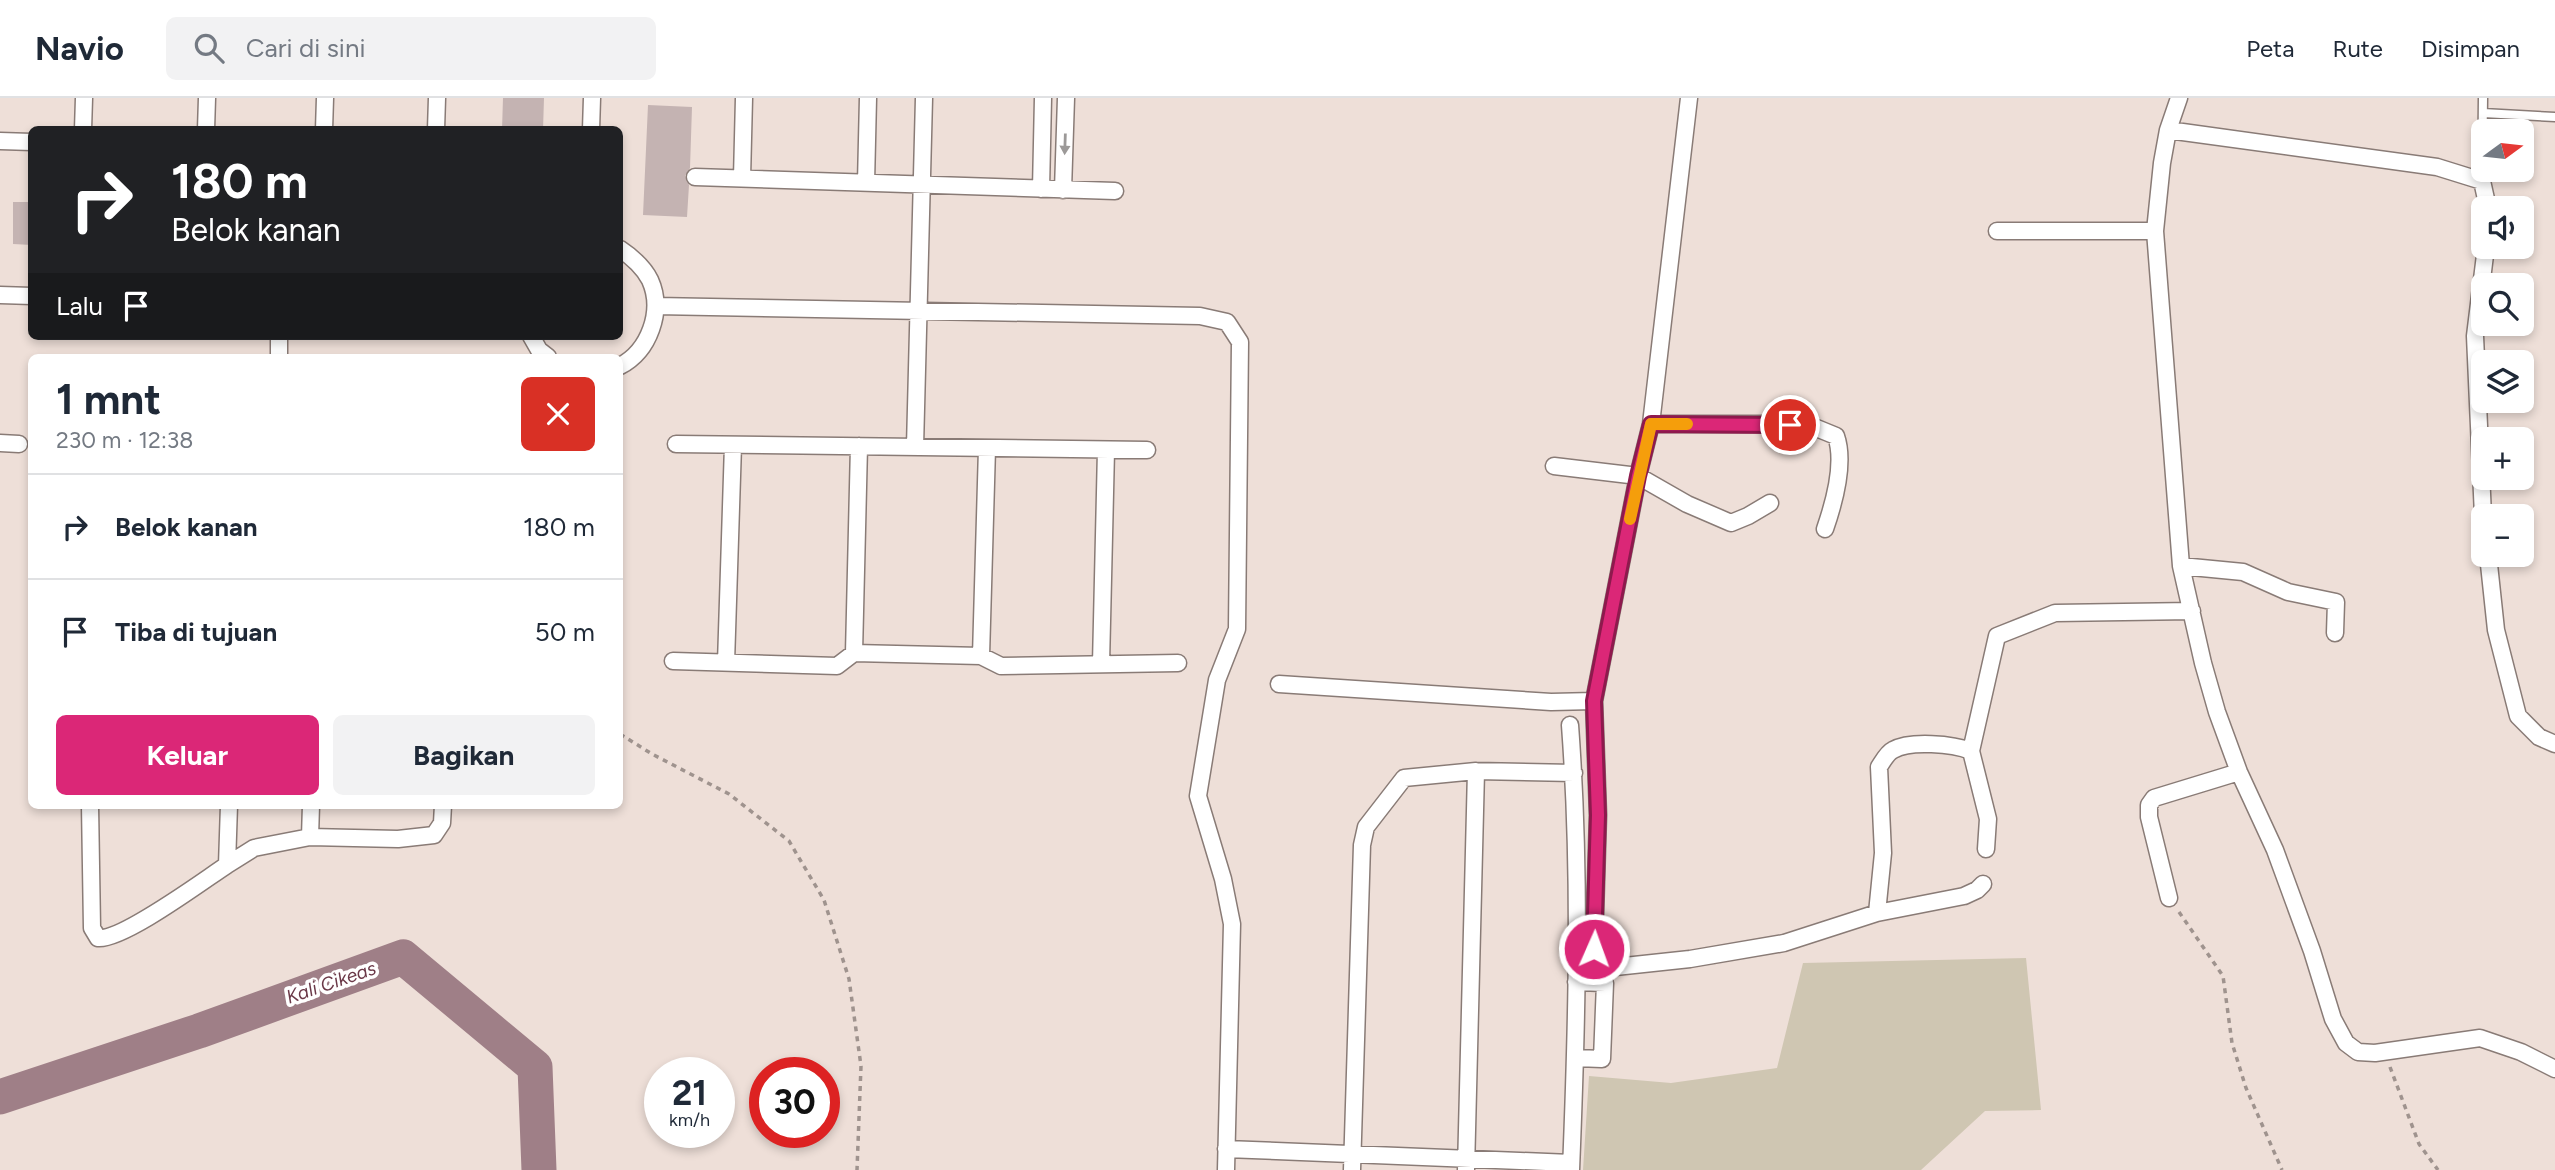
<!DOCTYPE html>
<html lang="id">
<meta charset="utf-8">
<style>
:root{--surface:#fff;--page:#f2f2f3;--text:#1f2937;--muted:#747a83;--line:#e0e1e3;--accent:#db2777}
body{margin:0;font-family:Figtree,sans-serif;background:var(--page);color:var(--text);height:100vh;display:flex;flex-direction:column;font-size:26px;white-space:nowrap}
*{box-sizing:border-box;margin:0}
p{font-size:23px;color:var(--muted)}
.icon{flex:none;width:38px;height:38px;fill:none;stroke:currentColor;stroke-width:2;stroke-linecap:round;stroke-linejoin:round}
.map{position:relative;flex:1;overflow:hidden}
.panel{position:absolute;left:28px;top:256px;width:595px;height:455px;display:flex;flex-direction:column;background:var(--surface);border-radius:10px;box-shadow:0 4px 10px #0003}
.panel>*{flex:none}
.hud{position:absolute;left:28px;top:28px;width:595px;height:214px;border-radius:10px;box-shadow:0 4px 10px #0003;background:#202124;color:#fff;overflow:hidden}
.needle{width:46px;rotate:75deg}
.fabs{position:absolute;left:2471px;top:21px;display:grid;gap:14px}
.fabs a{display:grid;place-items:center;width:63px;height:63px;border-radius:10px;background:var(--surface);box-shadow:0 4px 10px #0003;font-size:35px}
.speed{position:absolute;left:644px;top:959px;display:flex;gap:14px;font-size:35px;font-weight:700;text-align:center}
.speed>*{display:grid;place-content:center;width:91px;height:91px;border-radius:50%;background:var(--surface);box-shadow:0 4px 10px #0003;line-height:1}
.speed small{font-size:18px;font-weight:400}
.speed .limit{border:10px solid #d22;background:#fff;color:#111}
.pin{position:absolute;display:grid;place-items:center;width:60px;height:60px;color:#fff;margin:-30px;border:4px solid #fff;border-radius:50%;box-shadow:0 2px 7px #0007}
.me{position:absolute;width:77px;margin:-38px;rotate:2deg;stroke-linejoin:round;filter:drop-shadow(0 0 5px #0008)}
.turn{display:flex;align-items:center;gap:24px;height:147px;padding:0 28px;font-size:32px}
.turn .icon{width:91px;height:91px;stroke-width:2.5}
.turn b{display:block;font-size:49px;line-height:60px}
.then{display:flex;align-items:center;height:66px;padding:0 28px;background:#0003;gap:14px;font-size:26px}
.round{display:grid;place-items:center;flex:none;width:74px;height:74px;border-radius:10px;background:var(--page)}
.overview{display:flex;align-items:center;justify-content:space-between;height:119px;padding:0 28px}
h1{font-size:42px;font-weight:700;line-height:52px}
.cta{display:flex;gap:14px;margin-top:auto;padding:14px 28px}
.cta a{flex:1;height:80px;border-radius:10px;background:var(--accent);color:#fff;font-size:28px;font-weight:700;line-height:80px;text-align:center}
.cta a+a{background:var(--page);color:var(--text)}
ul{padding:0;list-style:none}
li{display:flex;align-items:center;gap:21px;height:105px;padding:0 28px;border-top:2px solid var(--line)}
li div{flex:1}
li b{display:block;font-size:26px}
li em{font-style:normal}
header{display:flex;align-items:center;gap:42px;box-sizing:border-box;height:98px;padding:0 35px;background:var(--surface);border-bottom:2px solid var(--line)}
header strong{font-size:33px}
nav{display:flex;gap:38px;margin-inline-start:auto;font-size:24px}
.search{width:490px;height:63px;background:var(--page);display:flex;align-items:center;gap:18px;box-sizing:border-box;padding:0 24px;border-radius:10px;color:var(--muted);font-size:26px}
.map>svg:first-child{display:block}
</style>
<header>
<strong>Navio</strong>
<div class="search"><svg class="icon" aria-label="search" viewBox="0 0 24 24"><circle cx="10" cy="10" r="6"/><path d="M15 15l6 6"/></svg>Cari di sini</div>
<nav><a>Peta</a><a>Rute</a><a>Disimpan</a></nav>
</header>
<div class="map">
<svg width="2555" height="1072" viewBox="0 0 2555 1072">
<rect width="100%" height="100%" fill="#eedfd8"/>
<!-- green -->
<path fill="#cfc6b2" d="M 2026,860 L 2041,1012 L 1985,1013 L 1921,1072 L 1583,1072 L 1589,978 L 1671,985 L 1777,970 L 1803,865 Z"/>
<g fill="none" stroke-linecap="round" stroke-linejoin="round">
<!-- river -->
<path stroke="#9f7f87" stroke-width="35" d="M 0,999 L 199,933 L 403,859 L 535,969 L 539,1072"/>
</g>
<!-- building -->
<path fill="#c4b3b2" d="M 503,0 L 544,0 L 543,32 L 502,32 Z
M 648,7 L 692,9 L 690,70 L 685,78 L 689,87 L 687,119 L 643,117 Z
M 13,104 L 32,104 L 32,147 L 13,146 Z"/>
<g fill="none" stroke-linecap="round" stroke-linejoin="round">
<defs>
<path id="service" d="M 2483,15 L 2555,19
M 2482,83 L 2483,0"/>
<path id="minor" d="M 1689,0 L 1651,326 L 1638,378 L 1594,603 L 1598,717 L 1594,851 L 1597,864 L 1606,870 L 1690,861 L 1784,845 L 1877,815 L 1964,798 L 1977,792 L 1983,786
M 2179,0 L 2168,32 L 2162,65 L 2155,133 L 2181,468 L 2203,565 L 2217,614 L 2239,674 L 2275,752 L 2312,853 L 2333,921 L 2346,945 L 2358,954 L 2375,955 L 2480,940 L 2521,954 L 2555,971
M 83,32 L 84,0
M 206,32 L 207,0
M 324,32 L 325,0
M 436,32 L 437,0
M 591,32 L 592,0
M 2168,32 L 2437,69 L 2482,83 L 2488,110
M 0,43 L 32,44
M 695,79 L 1115,93
M 742,80 L 744,0
M 866,85 L 868,0
M 1041,91 L 1043,0
M 1063,92 L 1066,0
M 1997,133 L 2155,133
M 620,151 C 632,159 643,168 650,182 C 664,213 649,253 620,268
M 0,197 L 32,198
M 656,208 L 1200,218 L 1227,224 L 1240,244 L 1237,531 L 1217,582 L 1198,698 L 1223,781 L 1232,826 L 1226,1072
M 531,238 L 539,252 L 548,259
M 279,259 L 279,238
M 1651,326 L 1765,326 L 1814,329 L 1836,338 C 1845,364 1834,405 1825,431
M 0,345 L 19,346
M 676,346 L 1147,352
M 915,349 L 924,0
M 1554,368 L 1638,378 L 1687,406 L 1731,425 L 1748,418 L 1770,405
M 2483,418 L 2475,238 L 2486,149
M 2488,457 L 2496,532 L 2518,618 L 2539,639 L 2555,646
M 2181,468 L 2243,474 L 2288,494 L 2336,504 L 2335,535
M 854,555 L 859,348
M 981,558 L 987,350
M 673,563 L 837,568 L 854,555 L 981,558 L 1001,568 L 1178,565
M 726,565 L 733,347
M 1101,566 L 1106,352
M 1279,586 L 1551,604 L 1594,603
M 1570,627 C 1581,775 1577,924 1571,1072
M 90,707 L 92,830 L 98,840 C 122,843 204,782 227,767
M 229,707 L 227,767 L 254,750 L 310,739 L 398,741 L 434,737 L 442,725 L 443,707
M 310,739 L 311,707
M 1986,751 L 1988,721 L 1971,653 L 1997,538 L 2055,515 L 2192,513
M 2169,800 L 2149,719 L 2149,707 L 2154,700 L 2239,674
M 1877,815 L 1883,755 L 1879,669 C 1883,663 1887,655 1893,652 C 1910,642 1953,646 1971,653
M 1576,960 L 1602,961 L 1605,885 L 1576,884
M 1226,1051 L 1571,1065
M 1352,1072 L 1362,747 L 1366,729 L 1404,680 L 1476,673 L 1574,675
M 1466,1072 L 1476,673"/>
</defs>
<!-- service casing -->
<use href="#service" stroke="#897b76" stroke-width="11"/>
<!-- minor casing -->
<use href="#minor" stroke="#897b76" stroke-width="19"/>
<!-- path -->
<path stroke="#9f938e" stroke-width="3.5" stroke-dasharray="5 5" stroke-linecap="butt" d="M 620,636 L 652,656 L 729,696 L 789,743 L 824,802 L 849,881 L 861,968 L 857,1072
M 2179,814 L 2223,878 L 2232,945 L 2246,990 L 2282,1072
M 2390,969 L 2419,1046 L 2438,1072"/>
<!-- service -->
<use href="#service" stroke="#fff" stroke-width="8"/>
<!-- minor -->
<use href="#minor" stroke="#fff" stroke-width="16"/>
</g>
<!-- one-way arrows -->
<defs><path id="oneway-solid" d="M-6-.8H1V-3.2L6.5 0L1 3.2V.8H-6Z" transform="scale(1.75)"/></defs>
<use fill="#9c9998" href="#oneway-solid" transform="translate(1065 46) rotate(92)"/>
<g fill="none" stroke-linecap="round" stroke-linejoin="round">
<defs>
<path id="route" d="M 1594,851 L 1598,717 L 1594,603 L 1638,378 L 1651,326 L 1790,327"/>
</defs>
<!-- route casing -->
<use href="#route" stroke="#8e194d" stroke-width="18"/>
<!-- route -->
<use href="#route" stroke="#db2777" stroke-width="12"/>
<!-- slow -->
<path stroke="#f59e0b" stroke-width="12" d="M 1630,421 L 1651,326 L 1687,326"/>
</g>
<g text-anchor="middle" stroke-width="7" stroke-linejoin="round" paint-order="stroke">
<!-- water labels -->
<g font-size="19" font-style="italic" fill="#6b3948" stroke="#fff">
<text transform="translate(331 884) rotate(-19)" y="7">Kali Cikeas</text>
</g>
</g>
</svg>
<div class="fabs">
<a><svg class="needle" viewBox="-14 -14 28 28"><path d="M0-13l5 13h-10z" fill="#e53935"/><path d="M0 13l5-13h-10z" fill="#747a83"/></svg></a>
<a><svg class="icon" aria-label="sound" viewBox="0 0 24 24"><path d="M4 9h4l5-4v14l-5-4H4zM17 9q2 3 0 6"/></svg></a>
<a><svg class="icon" aria-label="search" viewBox="0 0 24 24"><circle cx="10" cy="10" r="6"/><path d="M15 15l6 6"/></svg></a>
<a><svg class="icon" aria-label="layers" viewBox="0 0 24 24"><path d="M12 4l9 5-9 5-9-5zM3 14l9 5 9-5"/></svg></a>
<a>+</a>
<a>−</a>
</div>
<div class="speed"><div>21<small>km/h</small></div><div class="limit">30</div></div>
<div class="pin" style="left:1790px;top:327px;background:#d93025"><svg class="icon" aria-label="arrive" viewBox="0 0 24 24"><path d="M6 21V4h12l-3 4 3 4H6"/></svg></div>
<svg class="me" style="left:1594px;top:851px" viewBox="-20 -20 40 40"><circle r="17" fill="#db2777" stroke="#fff" stroke-width="3"/><path d="M0-11L8 9 0 5-8 9z" fill="#fff"/></svg>
<div class="hud">
<div class="turn"><svg class="icon" aria-label="right" viewBox="0 0 24 24"><path d="M7 20v-9h11M14 6l5 5-5 5"/></svg><div><b>180 m</b>Belok kanan</div></div>
<div class="then">Lalu<svg class="icon" aria-label="arrive" viewBox="0 0 24 24"><path d="M6 21V4h12l-3 4 3 4H6"/></svg></div>
</div>
<section class="panel">
<div class="overview"><div><h1>1 mnt</h1><p>230 m · 12:38</p></div><a class="round" style="background:#d93025;color:#fff"><svg class="icon" aria-label="close" viewBox="0 0 24 24"><path d="M6 6l12 12M18 6L6 18"/></svg></a></div>
<ul>
<li><svg class="icon" aria-label="right" viewBox="0 0 24 24"><path d="M7 20v-9h11M14 6l5 5-5 5"/></svg><div><b>Belok kanan</b></div><em>180 m</em></li>
<li><svg class="icon" aria-label="arrive" viewBox="0 0 24 24"><path d="M6 21V4h12l-3 4 3 4H6"/></svg><div><b>Tiba di tujuan</b></div><em>50 m</em></li>
</ul>
<div class="cta"><a>Keluar</a><a>Bagikan</a></div>
</section>
</div>
